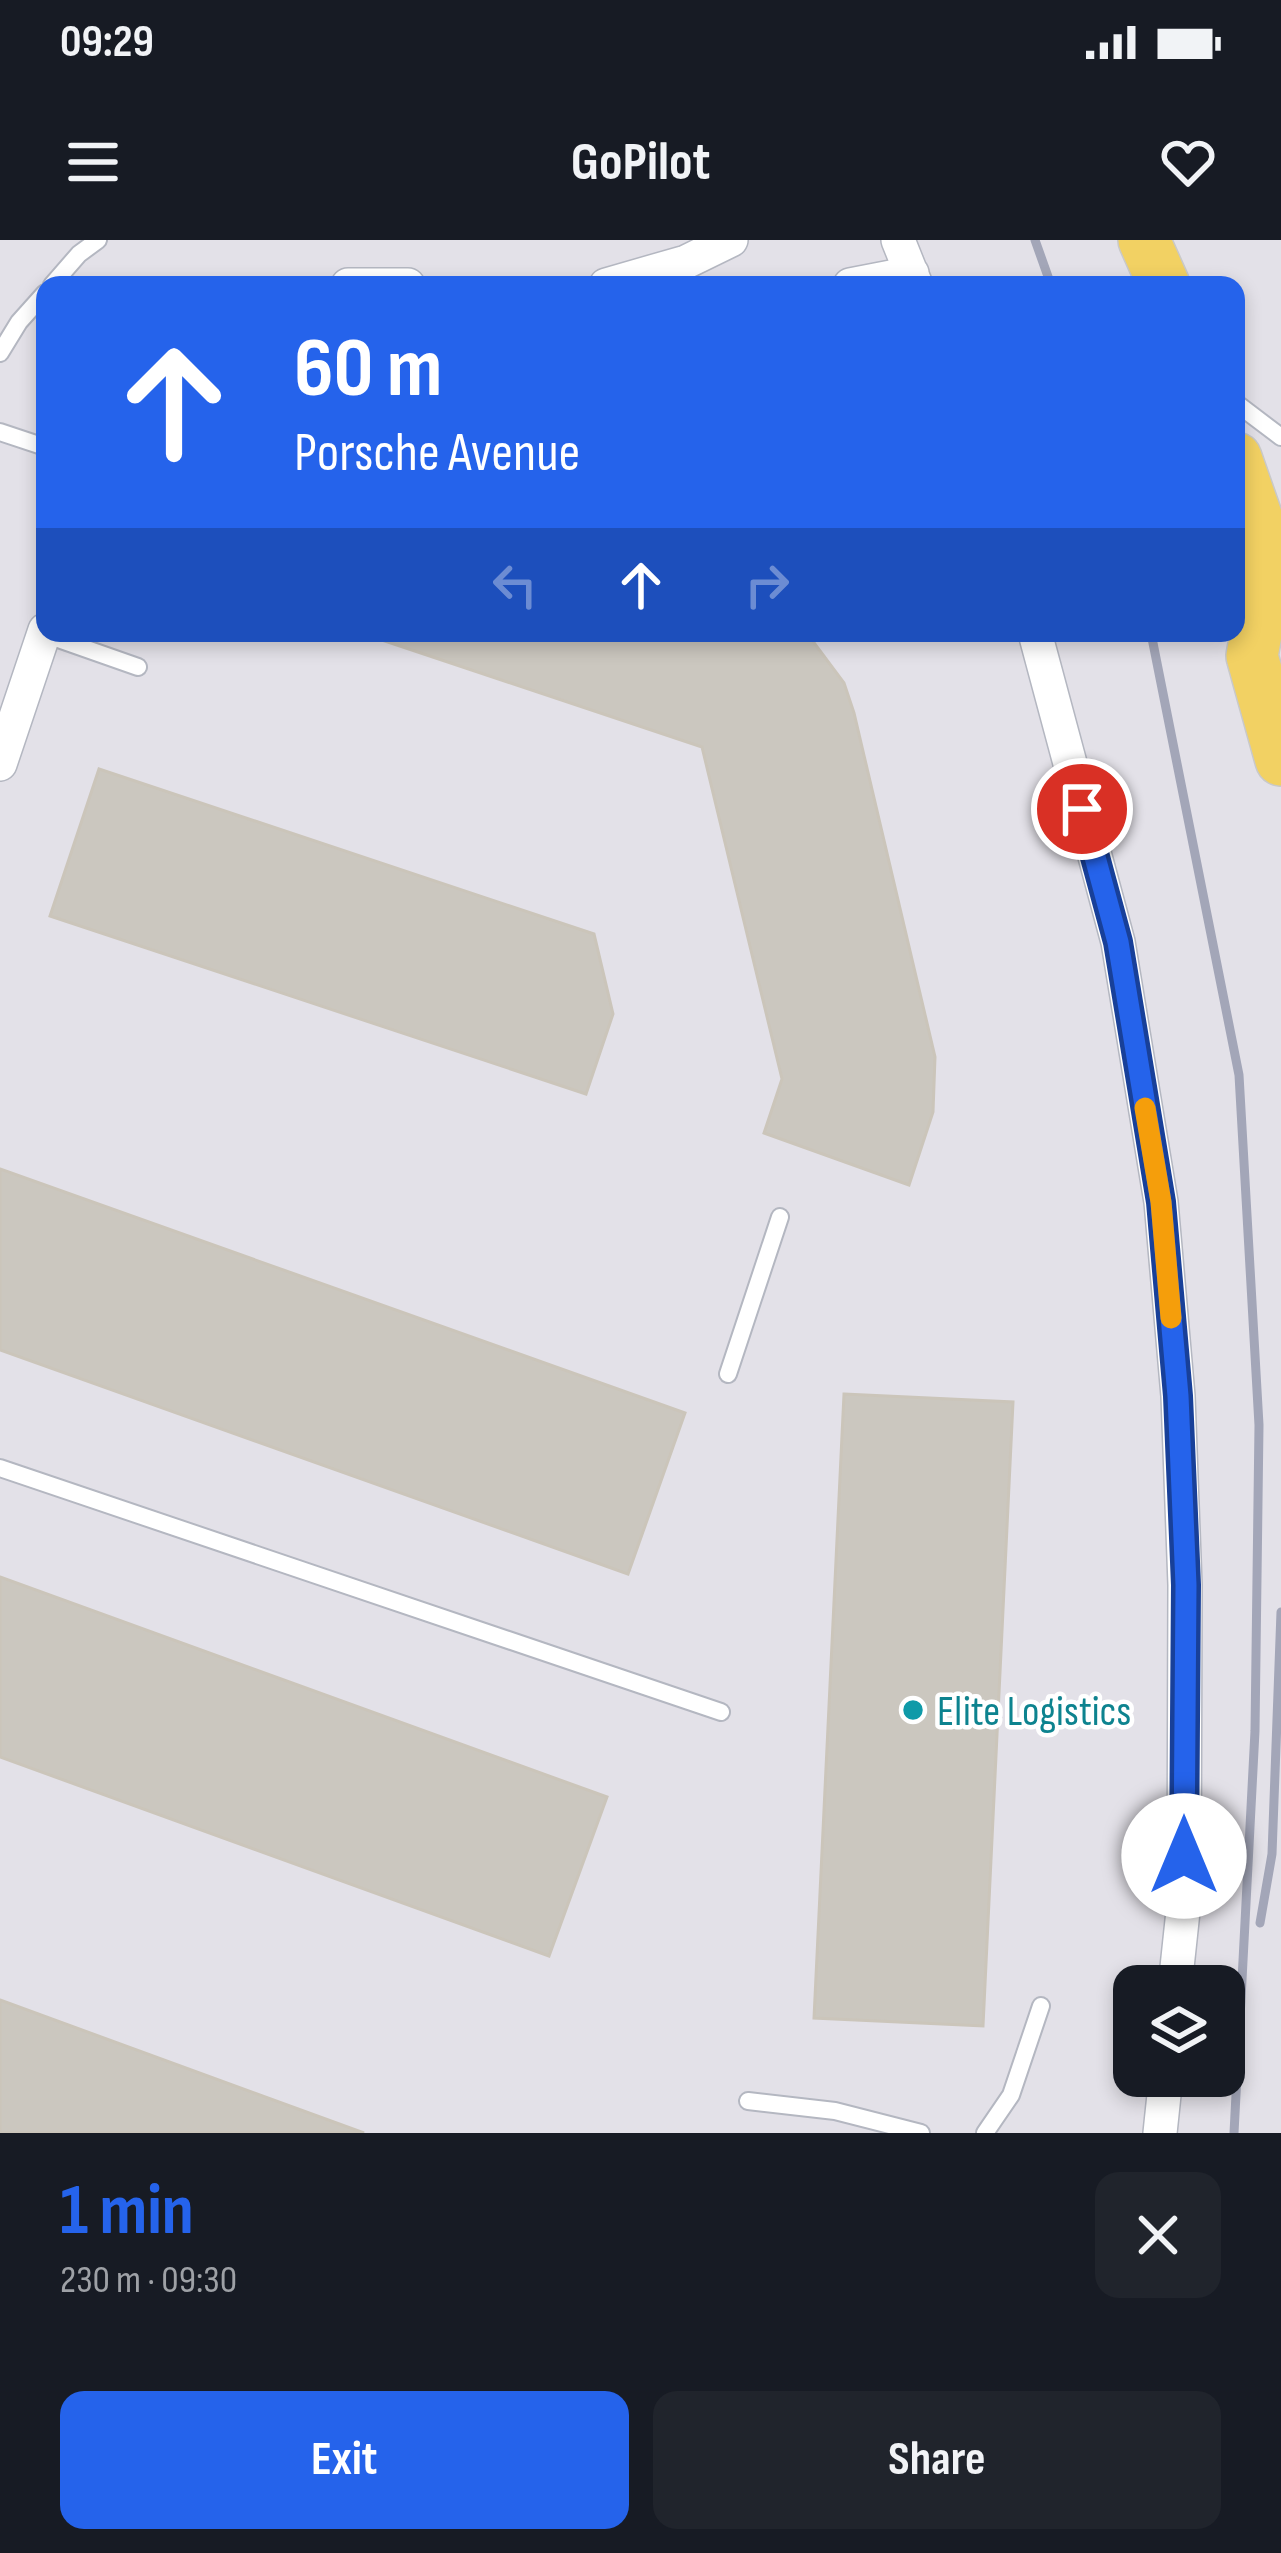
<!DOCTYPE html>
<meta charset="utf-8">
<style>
:root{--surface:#171b24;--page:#20242c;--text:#f1f3f6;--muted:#9ea1a6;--accent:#2563eb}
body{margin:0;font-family:"Sofia Sans Condensed",sans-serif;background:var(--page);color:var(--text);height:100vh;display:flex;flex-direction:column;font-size:45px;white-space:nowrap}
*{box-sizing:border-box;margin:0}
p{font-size:39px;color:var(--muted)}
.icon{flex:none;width:66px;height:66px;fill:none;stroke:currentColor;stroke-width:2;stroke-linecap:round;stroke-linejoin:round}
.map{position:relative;height:1893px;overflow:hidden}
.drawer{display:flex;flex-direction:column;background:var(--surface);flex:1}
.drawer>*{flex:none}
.hud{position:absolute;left:36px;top:36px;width:1209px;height:366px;border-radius:24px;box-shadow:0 6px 18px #0003;background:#2563eb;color:#fff;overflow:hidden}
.buttons{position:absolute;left:1113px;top:1725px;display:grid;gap:24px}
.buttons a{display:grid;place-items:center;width:132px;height:132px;border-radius:24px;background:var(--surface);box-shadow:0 6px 18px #0003;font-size:60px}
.pin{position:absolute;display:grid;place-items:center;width:102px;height:102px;color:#fff;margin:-51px;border:6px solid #fff;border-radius:50%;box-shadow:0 3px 12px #0007}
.me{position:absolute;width:132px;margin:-66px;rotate:0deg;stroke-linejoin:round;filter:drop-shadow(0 0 9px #0008)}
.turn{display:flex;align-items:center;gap:42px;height:252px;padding:0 60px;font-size:54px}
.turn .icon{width:156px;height:156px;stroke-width:2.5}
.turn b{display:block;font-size:84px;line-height:102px}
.lanes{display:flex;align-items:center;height:114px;padding:0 60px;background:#0003;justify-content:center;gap:60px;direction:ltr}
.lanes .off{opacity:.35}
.round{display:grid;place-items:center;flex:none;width:126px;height:126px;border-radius:24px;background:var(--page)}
.summary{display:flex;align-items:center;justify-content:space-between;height:204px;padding:0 60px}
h1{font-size:72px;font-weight:700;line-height:90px;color:var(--accent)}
.button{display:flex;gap:24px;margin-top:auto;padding:24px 60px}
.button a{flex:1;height:138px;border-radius:24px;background:var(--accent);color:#fff;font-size:48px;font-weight:700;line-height:138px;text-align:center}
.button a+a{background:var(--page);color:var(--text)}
.status{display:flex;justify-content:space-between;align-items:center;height:84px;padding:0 60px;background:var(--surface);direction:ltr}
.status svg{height:33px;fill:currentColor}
header{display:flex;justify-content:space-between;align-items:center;height:156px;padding:0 60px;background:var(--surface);font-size:54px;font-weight:700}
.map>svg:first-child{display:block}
</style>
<div class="status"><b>09:29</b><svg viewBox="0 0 49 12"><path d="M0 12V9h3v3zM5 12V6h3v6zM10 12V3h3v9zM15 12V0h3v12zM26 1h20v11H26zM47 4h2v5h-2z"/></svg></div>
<header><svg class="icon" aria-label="menu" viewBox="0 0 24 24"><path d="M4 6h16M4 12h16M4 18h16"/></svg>GoPilot<svg class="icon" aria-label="heart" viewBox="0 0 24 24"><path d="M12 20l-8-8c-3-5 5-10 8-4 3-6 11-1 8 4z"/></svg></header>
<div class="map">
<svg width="1281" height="1893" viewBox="0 0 1281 1893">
<rect width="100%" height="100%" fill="#efe9e1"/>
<!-- industrial -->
<path fill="#e3e1e8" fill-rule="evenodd" d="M 0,0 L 1281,0 L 1281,1893 L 0,1893 ZM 45,45 L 1236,45 L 1236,393 L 45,393 ZM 1134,1746 L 1224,1746 L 1224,1836 L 1134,1836 Z"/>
<!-- building -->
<path fill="#cbc7bf" stroke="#cbc5ba" stroke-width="3" d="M 361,393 L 803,393 L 812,400 L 844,443 L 854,473 L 935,817 L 933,872 L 909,945 L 764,893 L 782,839 L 702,507 Z
M 99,529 L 594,694 L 613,774 L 586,854 L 50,676 Z
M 0,929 L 685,1173 L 628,1334 L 0,1110 Z
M 844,1154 L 1013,1162 L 983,1786 L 814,1778 Z
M 0,1337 L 607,1557 L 549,1716 L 0,1517 Z
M 0,1760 L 364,1893 L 0,1893 Z"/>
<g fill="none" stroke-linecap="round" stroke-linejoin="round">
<defs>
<path id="service" d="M 52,45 L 79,14 L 98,0
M 0,113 L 19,82 L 45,53
M 1236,163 L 1281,197
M 0,192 L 45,207
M 44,394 L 138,427
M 728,1134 L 780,977
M 0,1228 L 721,1472
M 748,1861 L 835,1871 L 921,1893
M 985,1893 L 1011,1855 L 1041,1766"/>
<path id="minor" d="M 898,0 L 916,45
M 348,45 L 408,45
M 606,45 L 686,22 L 731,0
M 850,45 L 912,33
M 1035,393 L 1118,702 L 1161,962 L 1178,1156 L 1185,1345 L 1184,1662 L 1175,1746
M 0,524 L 45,390
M 1160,1893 L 1166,1836"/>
<path id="primary" d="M 1144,0 L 1164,45
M 1236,218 L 1270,316 L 1281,333
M 1270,316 L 1252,416 L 1281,520"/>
</defs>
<!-- service casing -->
<use href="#service" stroke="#b4b7c1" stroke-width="20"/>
<!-- minor casing -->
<use href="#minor" stroke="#b4b7c1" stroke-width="36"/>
<!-- primary casing -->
<use href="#primary" stroke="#c9c9c9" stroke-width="54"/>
<!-- service -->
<use href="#service" stroke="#fff" stroke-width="16"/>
<!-- minor -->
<use href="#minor" stroke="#fff" stroke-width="33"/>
<!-- primary -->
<use href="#primary" stroke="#f2d163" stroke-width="51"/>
<!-- rail -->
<path stroke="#a3a6b8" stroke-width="9" d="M 1035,0 L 1051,45
M 1151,393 L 1239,835 L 1259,1185 L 1255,1491 L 1234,1893
M 1260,1683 L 1272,1614 L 1281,1372"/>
</g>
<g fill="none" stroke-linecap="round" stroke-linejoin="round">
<defs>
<path id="route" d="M 1082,569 L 1118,702 L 1161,962 L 1178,1156 L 1186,1345 L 1184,1616"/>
</defs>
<!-- route casing -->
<use href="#route" stroke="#184099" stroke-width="30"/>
<!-- route -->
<use href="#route" stroke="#2563eb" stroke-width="21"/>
<!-- slow -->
<path stroke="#f59e0b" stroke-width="21" d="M 1145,868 L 1161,962 L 1171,1078"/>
</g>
<!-- markers -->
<circle fill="#0f9aa8" stroke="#fff" stroke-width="4.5" cx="913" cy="1470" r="12"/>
<g text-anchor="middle" stroke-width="9" stroke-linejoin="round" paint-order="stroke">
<!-- culture labels -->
<g font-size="42" fill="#0d838f" stroke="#fff" text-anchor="start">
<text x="937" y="1485">Elite Logistics</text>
</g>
</g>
</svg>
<div class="buttons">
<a><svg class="icon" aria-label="layers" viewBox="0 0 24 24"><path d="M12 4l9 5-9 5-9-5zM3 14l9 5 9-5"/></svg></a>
</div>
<div class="pin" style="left:1082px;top:569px;background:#d93025"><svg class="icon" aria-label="arrive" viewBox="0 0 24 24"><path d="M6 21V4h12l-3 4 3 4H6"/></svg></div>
<svg class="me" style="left:1184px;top:1616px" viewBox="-20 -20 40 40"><circle r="19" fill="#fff"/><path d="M0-13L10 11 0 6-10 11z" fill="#2563eb"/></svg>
<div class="hud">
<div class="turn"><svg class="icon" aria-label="ahead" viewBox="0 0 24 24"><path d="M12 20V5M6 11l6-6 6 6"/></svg><div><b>60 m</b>Porsche Avenue</div></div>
<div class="lanes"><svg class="icon off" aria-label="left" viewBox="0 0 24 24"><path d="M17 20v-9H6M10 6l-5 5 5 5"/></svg><svg class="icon" aria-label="ahead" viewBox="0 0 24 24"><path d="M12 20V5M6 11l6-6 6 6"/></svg><svg class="icon off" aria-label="right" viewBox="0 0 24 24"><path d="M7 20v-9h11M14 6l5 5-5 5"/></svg></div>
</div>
</div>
<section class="drawer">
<div class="summary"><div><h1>1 min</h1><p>230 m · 09:30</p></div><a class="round"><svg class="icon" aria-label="close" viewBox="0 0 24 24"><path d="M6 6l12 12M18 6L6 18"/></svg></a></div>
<div class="button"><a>Exit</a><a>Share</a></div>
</section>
